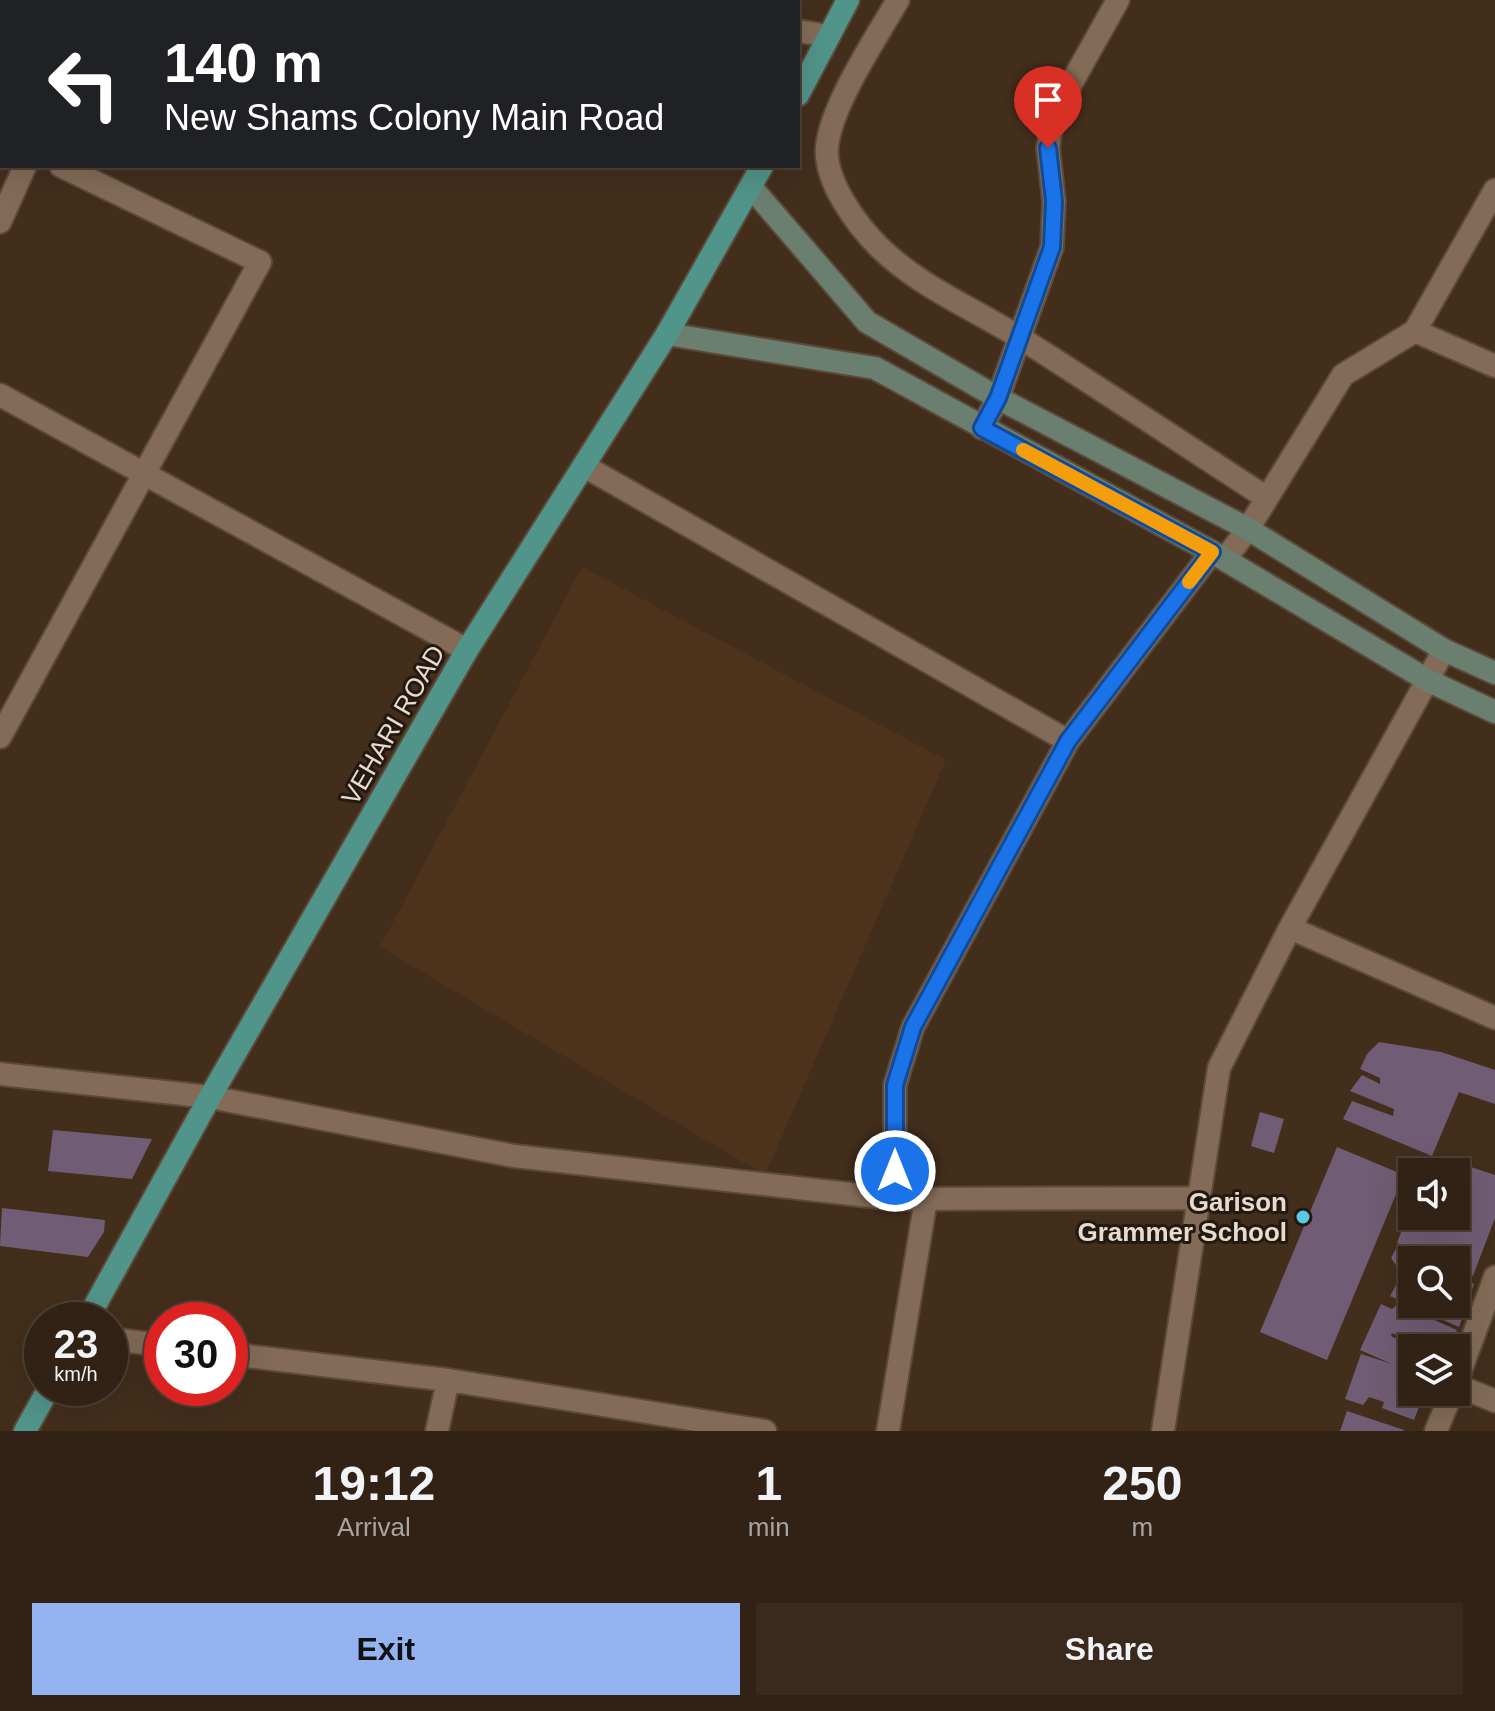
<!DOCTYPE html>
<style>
:root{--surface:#322215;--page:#3a2a1e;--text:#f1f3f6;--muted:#a8a4a0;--line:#4d3f34;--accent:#95b2f1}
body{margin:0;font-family:Arial,sans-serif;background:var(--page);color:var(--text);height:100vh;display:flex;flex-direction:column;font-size:30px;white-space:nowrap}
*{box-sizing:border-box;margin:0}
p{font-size:26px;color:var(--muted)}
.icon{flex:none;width:44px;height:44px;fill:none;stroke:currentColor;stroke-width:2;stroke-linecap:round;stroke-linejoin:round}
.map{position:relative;height:1431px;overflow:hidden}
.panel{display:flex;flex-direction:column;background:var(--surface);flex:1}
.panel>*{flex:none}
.banner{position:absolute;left:0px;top:0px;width:800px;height:168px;box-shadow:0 8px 32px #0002,0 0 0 2px var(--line);background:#202124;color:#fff;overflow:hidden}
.tools{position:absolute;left:1398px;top:1158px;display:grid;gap:16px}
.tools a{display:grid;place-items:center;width:72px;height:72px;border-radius:0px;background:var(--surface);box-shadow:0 8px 32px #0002,0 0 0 2px var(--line);font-size:40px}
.speed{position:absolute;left:24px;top:1302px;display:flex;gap:16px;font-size:40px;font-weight:700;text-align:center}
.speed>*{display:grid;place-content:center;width:104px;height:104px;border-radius:50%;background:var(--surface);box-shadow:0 8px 32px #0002,0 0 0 2px var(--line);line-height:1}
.speed small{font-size:20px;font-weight:400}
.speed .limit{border:12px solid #d22;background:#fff;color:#111}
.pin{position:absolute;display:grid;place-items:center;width:68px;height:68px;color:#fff;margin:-82px -34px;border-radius:50% 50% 50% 0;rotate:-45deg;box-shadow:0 0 8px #0007}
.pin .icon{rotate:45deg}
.me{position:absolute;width:88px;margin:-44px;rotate:0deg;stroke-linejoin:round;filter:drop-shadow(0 0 6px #0008)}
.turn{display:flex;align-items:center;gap:28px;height:168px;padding:0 32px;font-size:36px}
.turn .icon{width:104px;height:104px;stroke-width:2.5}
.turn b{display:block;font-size:56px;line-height:68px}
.eta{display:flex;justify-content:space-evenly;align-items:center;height:136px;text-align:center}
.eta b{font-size:48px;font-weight:700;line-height:56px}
.button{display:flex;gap:16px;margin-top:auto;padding:16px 32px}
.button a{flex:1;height:92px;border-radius:0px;background:var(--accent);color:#111;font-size:32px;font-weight:700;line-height:92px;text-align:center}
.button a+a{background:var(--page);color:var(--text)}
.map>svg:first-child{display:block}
</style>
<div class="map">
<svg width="1495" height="1431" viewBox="0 0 1495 1431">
<rect width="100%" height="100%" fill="#432e1c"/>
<!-- built -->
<path fill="#4e331c" d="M 582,567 L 946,760 L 765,1175 L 380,947 Z"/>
<!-- building -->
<path fill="#705d75" d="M 1379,1042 L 1441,1052 L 1495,1070 L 1495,1104 L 1459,1092 L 1432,1156 L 1343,1119 L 1352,1101 L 1393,1116 L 1394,1109 L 1350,1091 L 1362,1075 L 1380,1084 L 1380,1078 L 1360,1069 L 1367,1054 Z
M 1260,1112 L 1284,1119 L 1274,1153 L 1251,1146 Z
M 53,1130 L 152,1139 L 132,1179 L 48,1171 Z
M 1337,1147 L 1404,1175 L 1327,1360 L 1260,1332 Z
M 1438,1156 L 1495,1175 L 1495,1218 L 1473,1276 L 1456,1269 L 1456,1260 L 1436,1260 L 1397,1243 L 1403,1227 L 1410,1229 L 1415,1216 L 1456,1216 L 1456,1172 L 1430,1172 Z
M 2,1208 L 105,1220 L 104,1232 L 88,1257 L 0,1246 Z
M 1397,1247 L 1410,1252 L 1407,1257 L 1412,1259 L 1412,1304 L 1456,1304 L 1456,1275 L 1474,1284 L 1459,1327 L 1390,1296 L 1400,1278 L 1405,1278 L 1391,1258 Z
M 1381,1304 L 1392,1309 L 1398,1304 L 1457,1330 L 1450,1348 L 1427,1348 L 1392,1333 L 1391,1336 L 1412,1346 L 1412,1373 L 1404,1396 L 1421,1402 L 1414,1420 L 1382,1408 L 1384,1402 L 1369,1397 L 1363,1405 L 1345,1399 L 1361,1354 L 1392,1364 L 1360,1350 Z
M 1347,1411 L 1404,1430 L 1403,1431 L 1340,1431 Z"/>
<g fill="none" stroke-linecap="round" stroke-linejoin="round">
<defs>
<path id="minor" d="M 365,0 L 545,2
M 898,0 C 876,38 831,105 827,147 C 824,181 857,225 879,247 C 921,288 973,308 1022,339 C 1104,391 1185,445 1267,498
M 98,2 L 98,0
M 798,31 L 829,36
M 0,222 L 25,166
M 1415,331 L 1495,366
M 0,395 L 467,650
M 982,428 L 998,398 L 1052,247 L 1054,201 L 1048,148 L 1053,116 L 1118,0
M 584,466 L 1068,741
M 1225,559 L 1248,529 L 1343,375 L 1415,331 L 1495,190
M 0,737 L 260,262 L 61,166
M 1290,928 L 1495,1018
M 0,1074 L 210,1097 L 514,1156 L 895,1199 L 1196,1198
M 895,1199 L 895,1085 L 913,1027 L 1068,741 L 1212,552
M 110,1339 L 162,1345
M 230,1354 L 448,1380 L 765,1431
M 1456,1383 L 1495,1277
M 1456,1385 L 1495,1401
M 437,1431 L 448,1380
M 888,1431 L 926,1199
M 1163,1431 L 1219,1068 L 1290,928 L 1444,650
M 1436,1431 L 1452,1392"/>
<path id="secondary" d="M 751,187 L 867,322 L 998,398 L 1248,529 L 1444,650 L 1495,673
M 667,334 L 875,368 L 1212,552 L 1429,681 L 1495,712"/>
<path id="primary" d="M 798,95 L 848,0
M 87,1320 L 210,1097 L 467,650 L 667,334 L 762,166
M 25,1431 L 49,1388"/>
</defs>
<!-- minor casing -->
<use href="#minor" stroke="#5b4939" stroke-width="26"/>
<!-- secondary casing -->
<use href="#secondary" stroke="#5b4939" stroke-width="26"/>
<!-- primary casing -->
<use href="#primary" stroke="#5b4939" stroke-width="26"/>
<!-- minor -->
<use href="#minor" stroke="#836b57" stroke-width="22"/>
<!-- secondary -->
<use href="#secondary" stroke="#6a7f70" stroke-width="22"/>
<!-- primary -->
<use href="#primary" stroke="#519489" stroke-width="22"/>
</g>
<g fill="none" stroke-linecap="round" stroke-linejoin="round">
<defs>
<path id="route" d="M 895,1171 L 895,1085 L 913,1027 L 1068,741 L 1212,552 L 982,428 L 998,398 L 1052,247 L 1054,201 L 1048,148"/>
</defs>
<!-- route casing -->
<use href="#route" stroke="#114b97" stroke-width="20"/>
<!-- route -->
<use href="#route" stroke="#1a73e8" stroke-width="14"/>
<!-- slow -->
<path stroke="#f59e0b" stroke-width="14" d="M 1023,450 L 1212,552 L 1189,582"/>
</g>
<!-- markers -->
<circle fill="#5ac8e6" stroke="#221911" stroke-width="3" cx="1303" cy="1217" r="8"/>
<g text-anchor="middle" stroke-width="6" stroke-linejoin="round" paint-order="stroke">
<!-- street labels -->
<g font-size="26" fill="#e8dacf" stroke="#221911">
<text transform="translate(393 725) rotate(-60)" y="9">VEHARI ROAD</text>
</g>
<!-- poi labels -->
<g font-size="26" font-weight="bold" fill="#e8dacf" stroke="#221911" text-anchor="end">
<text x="1287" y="1211">Garison<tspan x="1287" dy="30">Grammer School</tspan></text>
</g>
</g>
</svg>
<div class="tools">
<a><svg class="icon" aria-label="sound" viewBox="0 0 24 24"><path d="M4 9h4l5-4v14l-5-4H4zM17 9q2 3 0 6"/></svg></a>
<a><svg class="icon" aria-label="search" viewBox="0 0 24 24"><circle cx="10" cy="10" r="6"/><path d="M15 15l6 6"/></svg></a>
<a><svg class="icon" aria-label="layers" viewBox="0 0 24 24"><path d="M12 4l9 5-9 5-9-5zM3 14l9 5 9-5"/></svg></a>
</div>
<div class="speed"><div>23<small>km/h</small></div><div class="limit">30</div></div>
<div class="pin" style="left:1048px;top:148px;background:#d93025"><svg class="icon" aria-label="arrive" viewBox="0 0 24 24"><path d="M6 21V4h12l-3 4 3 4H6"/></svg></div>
<svg class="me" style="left:895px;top:1171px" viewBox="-20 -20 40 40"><circle r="17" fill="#1a73e8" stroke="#fff" stroke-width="3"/><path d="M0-11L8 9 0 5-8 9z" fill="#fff"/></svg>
<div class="banner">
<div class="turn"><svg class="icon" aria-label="left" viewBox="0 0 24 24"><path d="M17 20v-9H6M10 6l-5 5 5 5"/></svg><div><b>140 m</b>New Shams Colony Main Road</div></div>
</div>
</div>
<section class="panel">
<div class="eta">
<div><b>19:12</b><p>Arrival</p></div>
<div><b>1</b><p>min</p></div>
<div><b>250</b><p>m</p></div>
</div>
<div class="button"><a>Exit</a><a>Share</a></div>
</section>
